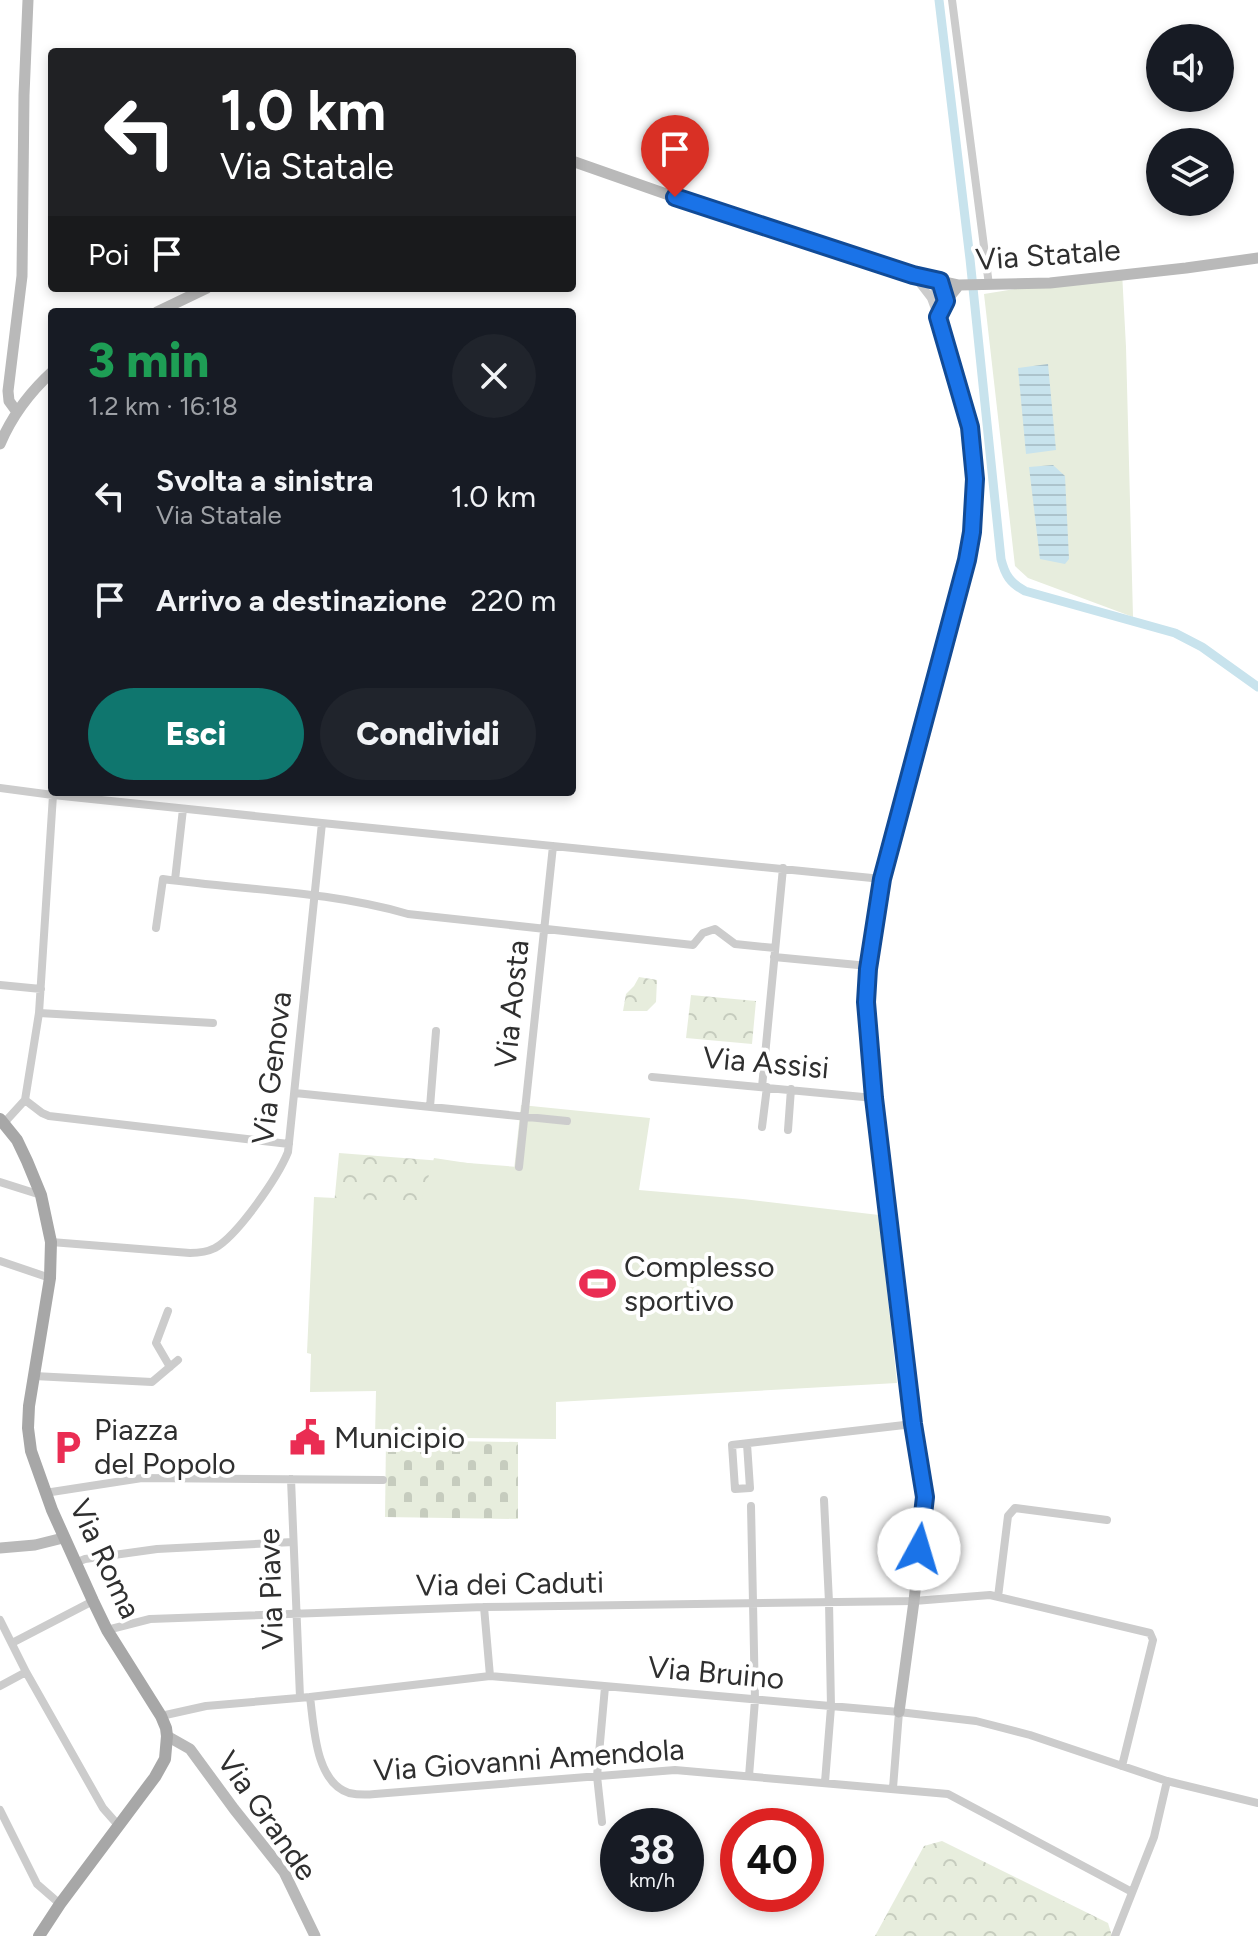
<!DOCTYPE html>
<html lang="it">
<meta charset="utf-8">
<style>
:root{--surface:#171b24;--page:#20242c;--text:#f1f3f6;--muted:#9ea1a6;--accent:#0f766e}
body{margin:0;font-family:Figtree,sans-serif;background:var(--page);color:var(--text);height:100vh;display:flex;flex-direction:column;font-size:30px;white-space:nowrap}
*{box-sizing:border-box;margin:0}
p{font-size:26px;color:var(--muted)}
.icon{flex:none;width:44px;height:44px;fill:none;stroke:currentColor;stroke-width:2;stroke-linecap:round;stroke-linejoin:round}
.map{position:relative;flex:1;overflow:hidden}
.details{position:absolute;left:48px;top:308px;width:528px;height:488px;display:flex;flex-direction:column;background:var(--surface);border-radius:8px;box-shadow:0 4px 12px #0003}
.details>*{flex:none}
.banner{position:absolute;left:48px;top:48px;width:528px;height:244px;border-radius:8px;box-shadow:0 4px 12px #0003;background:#202124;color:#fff;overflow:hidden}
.buttons{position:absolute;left:1146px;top:24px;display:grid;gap:16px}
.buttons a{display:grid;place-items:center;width:88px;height:88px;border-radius:50%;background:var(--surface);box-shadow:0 4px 12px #0003;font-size:40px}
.speed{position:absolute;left:600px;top:1808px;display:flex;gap:16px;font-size:40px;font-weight:700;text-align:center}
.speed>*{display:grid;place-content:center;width:104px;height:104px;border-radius:50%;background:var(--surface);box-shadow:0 4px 12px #0003;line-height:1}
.speed small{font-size:20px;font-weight:400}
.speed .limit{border:12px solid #d22;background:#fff;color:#111}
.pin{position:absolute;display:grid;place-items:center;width:68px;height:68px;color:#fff;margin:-82px -34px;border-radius:50% 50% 50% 0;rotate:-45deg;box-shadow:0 0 8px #0007}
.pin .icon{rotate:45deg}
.me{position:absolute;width:88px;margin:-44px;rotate:6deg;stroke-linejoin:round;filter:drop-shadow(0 0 6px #0008)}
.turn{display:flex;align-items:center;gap:28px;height:168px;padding:0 40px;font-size:36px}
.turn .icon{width:104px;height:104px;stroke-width:2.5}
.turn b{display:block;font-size:56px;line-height:68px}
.then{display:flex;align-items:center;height:76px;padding:0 40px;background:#0003;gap:16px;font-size:30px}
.round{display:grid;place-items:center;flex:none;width:84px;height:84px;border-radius:42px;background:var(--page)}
.head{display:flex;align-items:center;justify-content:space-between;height:136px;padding:0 40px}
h1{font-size:48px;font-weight:800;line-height:60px;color:#1e9e55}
.button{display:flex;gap:16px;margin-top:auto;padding:16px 40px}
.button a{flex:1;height:92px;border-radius:48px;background:var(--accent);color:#fff;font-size:32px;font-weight:800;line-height:92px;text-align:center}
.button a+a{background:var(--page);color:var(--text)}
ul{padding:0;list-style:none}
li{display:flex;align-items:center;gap:24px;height:104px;padding:0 40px}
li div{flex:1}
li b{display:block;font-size:30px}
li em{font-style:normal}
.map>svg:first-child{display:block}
</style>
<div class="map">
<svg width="1258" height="1936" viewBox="0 0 1258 1936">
<defs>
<pattern id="cemetery-stones" width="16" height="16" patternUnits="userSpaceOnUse" patternTransform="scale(2)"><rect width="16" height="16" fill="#e7eddd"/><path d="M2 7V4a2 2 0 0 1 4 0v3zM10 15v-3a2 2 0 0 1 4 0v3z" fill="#c6ccbe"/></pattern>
<pattern id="park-crowns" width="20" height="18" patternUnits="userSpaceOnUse" patternTransform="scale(2)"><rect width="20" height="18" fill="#e7eddd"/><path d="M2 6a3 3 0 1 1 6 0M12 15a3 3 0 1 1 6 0" fill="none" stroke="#c6ccbe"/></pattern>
<pattern id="water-rules" width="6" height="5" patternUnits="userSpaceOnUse" patternTransform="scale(2)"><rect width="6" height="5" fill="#c8e3ed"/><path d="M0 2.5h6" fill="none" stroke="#acc3cc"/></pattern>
</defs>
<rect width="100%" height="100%" fill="#fff"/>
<!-- cemetery -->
<path fill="url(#cemetery-stones)" d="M 386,1440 L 518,1442 L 518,1519 L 385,1517 Z"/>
<!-- park -->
<path fill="url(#park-crowns)" d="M 639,977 L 657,980 L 656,1002 L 647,1011 L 623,1011 L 626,994 L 634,986 Z
M 691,995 L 756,1001 L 752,1044 L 686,1038 Z
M 339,1153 L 544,1169 L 537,1221 L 334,1205 Z
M 942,1841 L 1108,1923 L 1112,1936 L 875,1936 L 924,1846 Z"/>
<!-- pitch -->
<path fill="#e7eddd" d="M 1122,272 L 1126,347 L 1133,617 L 1028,578 L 1015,566 L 984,294 Z
M 521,1105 L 650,1118 L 639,1190 L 743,1199 L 879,1215 L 897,1383 L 556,1402 L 556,1439 L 375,1437 L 376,1391 L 310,1392 L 311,1354 L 307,1353 L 314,1197 L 421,1202 L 434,1158 L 514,1170 Z"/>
<!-- water -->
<path fill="url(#water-rules)" d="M 1048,364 L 1056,450 L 1026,454 L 1018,368 Z
M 1053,465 L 1065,476 L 1069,559 L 1065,564 L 1040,559 L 1029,467 Z"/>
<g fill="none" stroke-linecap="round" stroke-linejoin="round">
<!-- canal -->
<path stroke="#c8e3ed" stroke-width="9" d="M 939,0 L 970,259 L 1001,559 C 1005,575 1010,583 1025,591 L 1175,633 L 1202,647 L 1258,687"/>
<!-- street -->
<path stroke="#ccc" stroke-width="8" d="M 952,0 L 989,285
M 914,276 L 931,298 L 938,317
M 931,298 L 940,281 L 946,301
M 0,788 L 53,795 L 322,823 L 882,879
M 175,880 L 183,809
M 156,928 L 163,879 C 244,890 329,891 408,914 L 693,945 L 703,933 L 715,929 L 735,944 L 775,948
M 774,957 L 858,965
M 0,985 L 41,989
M 39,1013 L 213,1023
M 652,1077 L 874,1098
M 762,1087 L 783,868
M 295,1093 L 567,1121
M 25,1100 L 42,1113 L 49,1116 L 289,1144
M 430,1107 L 436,1031
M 4,1123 L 25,1100 L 39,1013 L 53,795
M 762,1127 L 767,1087
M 788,1130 L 791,1089
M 519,1167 L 553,846
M 0,1182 L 41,1195
M 51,1242 L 190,1253 C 198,1253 207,1252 215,1248 C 238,1235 278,1177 288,1152 L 322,823
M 0,1261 L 50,1278
M 168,1311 L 156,1343 L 170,1367
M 34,1376 L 152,1382 L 178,1360
M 747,1444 L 750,1488 L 735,1489 L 732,1445 L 913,1424
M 291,1479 L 300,1697
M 45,1493 L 142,1478 L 383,1480
M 824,1500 L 829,1602 L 831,1707 L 825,1782
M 75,1563 L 85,1559 L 157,1549 L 293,1542
M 998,1597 L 1008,1516 L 1015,1508 L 1107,1520
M 484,1607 L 490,1676
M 0,1620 L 26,1672 L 103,1808 L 118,1825
M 107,1630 L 150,1619 L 484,1607 L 914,1601 L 990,1595 L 1150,1633 L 1153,1640 L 1122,1766
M 12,1643 L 93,1601
M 0,1686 L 26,1672
M 310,1697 C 314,1726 315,1782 349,1793 C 358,1795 366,1795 375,1794 L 675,1770 L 948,1794 L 1132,1892
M 161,1716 L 206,1706 L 310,1697 L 490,1676 L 899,1712 L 976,1721 L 1030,1735 L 1167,1781 L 1258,1803
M 749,1776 L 755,1700 L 751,1506
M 893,1788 L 899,1712
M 0,1810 L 37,1884 L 60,1904
M 602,1822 L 597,1776 L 605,1687
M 1115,1936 L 1154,1837 L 1167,1781"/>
<!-- secondary -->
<path stroke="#b9b9b9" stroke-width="11" d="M 572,161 L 726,215 L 913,275 L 959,285 L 1050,283 L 1186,268 L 1258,258
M 157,312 L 207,288
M 17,412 L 9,401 L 8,391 L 22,276 L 24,95 L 28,0
M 0,444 C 12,416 30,392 52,372
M 0,1548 L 35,1545 L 63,1538
M 899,1712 L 914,1601 L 925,1497 L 913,1424 L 874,1098 L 866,1002 L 868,969 L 882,879 L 967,560 C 970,540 974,520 975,499 C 977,436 958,376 938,317 L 946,301 L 959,285
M 167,1736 L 190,1749 L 234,1809 L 284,1872 L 315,1936"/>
<!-- primary -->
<path stroke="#a7a7a7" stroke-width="12" d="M 0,1119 L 17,1140 L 27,1161 L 41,1195 L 51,1242 L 50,1278 L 29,1406 L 28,1428 L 31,1451 L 52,1510 L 93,1601 L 107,1630 L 161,1716 L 166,1728 L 167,1736 L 165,1759 L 155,1777 L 60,1904 L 39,1936"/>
</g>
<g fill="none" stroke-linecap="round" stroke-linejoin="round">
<defs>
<path id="route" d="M 675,197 L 913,275 L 940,281 L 946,301 L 938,317 L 970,427 L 975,479 L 972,532 L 967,560 L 882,879 L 868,969 L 866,1002 L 874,1098 L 913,1424 L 925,1497 L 919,1549"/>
</defs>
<!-- route casing -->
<use href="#route" stroke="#114b97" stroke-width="20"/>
<!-- route -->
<use href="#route" stroke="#1a73e8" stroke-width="14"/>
</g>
<!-- icons -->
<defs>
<symbol id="stadium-bare" viewBox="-9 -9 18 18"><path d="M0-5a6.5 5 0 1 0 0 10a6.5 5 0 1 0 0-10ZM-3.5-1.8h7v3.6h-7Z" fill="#ea2d53" stroke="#fff" stroke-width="2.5" paint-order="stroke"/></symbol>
<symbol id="civic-bare" viewBox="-9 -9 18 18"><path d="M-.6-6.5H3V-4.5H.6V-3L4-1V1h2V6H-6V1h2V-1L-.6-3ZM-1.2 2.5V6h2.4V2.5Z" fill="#ea2d53" stroke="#fff" stroke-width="2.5" paint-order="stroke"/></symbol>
<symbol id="parking-bare" viewBox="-9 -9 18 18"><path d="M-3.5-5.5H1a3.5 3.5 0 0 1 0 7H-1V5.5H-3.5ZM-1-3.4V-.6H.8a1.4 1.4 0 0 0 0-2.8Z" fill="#ea2d53" stroke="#fff" stroke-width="2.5" paint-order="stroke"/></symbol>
</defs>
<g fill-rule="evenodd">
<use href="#stadium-bare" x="572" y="1258" width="51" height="51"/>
<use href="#civic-bare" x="282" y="1412" width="51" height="51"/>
<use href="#parking-bare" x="42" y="1422" width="51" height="51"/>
</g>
<g text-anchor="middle" stroke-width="8" stroke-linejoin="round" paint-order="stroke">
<!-- street labels -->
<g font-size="30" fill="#2f2f2f" stroke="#fff">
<text transform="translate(1048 255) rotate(-4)" y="10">Via Statale</text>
<text transform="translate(512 1004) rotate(-84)" y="10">Via Aosta</text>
<text transform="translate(766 1063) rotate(5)" y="10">Via Assisi</text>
<text transform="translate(272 1068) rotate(-83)" y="10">Via Genova</text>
<text transform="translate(105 1559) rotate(65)" y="10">Via Roma</text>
<text transform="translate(510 1584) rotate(-1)" y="10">Via dei Caduti</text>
<text transform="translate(271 1589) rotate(-92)" y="10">Via Piave</text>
<text transform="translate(716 1673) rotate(5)" y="10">Via Bruino</text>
<text transform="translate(529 1760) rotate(-4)" y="10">Via Giovanni Amendola</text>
<text transform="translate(267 1816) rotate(55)" y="10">Via Grande</text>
</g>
<!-- poi labels -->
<g font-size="30" fill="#2f2f2f" stroke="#fff" text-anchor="start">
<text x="624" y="1277">Complesso<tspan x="624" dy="34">sportivo</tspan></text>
<text x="94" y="1440">Piazza<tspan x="94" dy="34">del Popolo</tspan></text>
<text x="334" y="1448">Municipio</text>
</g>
</g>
</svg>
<div class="buttons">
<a><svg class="icon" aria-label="sound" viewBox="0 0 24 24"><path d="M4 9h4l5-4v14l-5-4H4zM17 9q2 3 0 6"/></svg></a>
<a><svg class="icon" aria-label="layers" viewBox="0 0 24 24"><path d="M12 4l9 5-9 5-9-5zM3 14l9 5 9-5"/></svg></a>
</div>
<div class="speed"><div>38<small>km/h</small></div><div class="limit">40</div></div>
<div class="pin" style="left:675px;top:197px;background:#d93025"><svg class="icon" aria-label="arrive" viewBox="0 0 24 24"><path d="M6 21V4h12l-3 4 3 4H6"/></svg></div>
<svg class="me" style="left:919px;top:1549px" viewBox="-20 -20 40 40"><circle r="19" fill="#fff"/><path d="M0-13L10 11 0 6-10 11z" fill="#1a73e8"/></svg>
<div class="banner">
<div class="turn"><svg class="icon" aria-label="left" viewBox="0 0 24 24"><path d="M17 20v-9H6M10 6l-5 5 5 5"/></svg><div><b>1.0 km</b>Via Statale</div></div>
<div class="then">Poi<svg class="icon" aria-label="arrive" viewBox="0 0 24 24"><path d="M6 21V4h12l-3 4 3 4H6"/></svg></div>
</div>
<section class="details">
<div class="head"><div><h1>3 min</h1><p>1.2 km · 16:18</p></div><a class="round"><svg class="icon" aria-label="close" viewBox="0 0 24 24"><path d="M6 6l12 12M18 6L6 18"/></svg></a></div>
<ul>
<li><svg class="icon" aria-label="left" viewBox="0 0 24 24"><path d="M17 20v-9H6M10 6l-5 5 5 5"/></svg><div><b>Svolta a sinistra</b><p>Via Statale</p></div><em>1.0 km</em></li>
<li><svg class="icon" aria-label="arrive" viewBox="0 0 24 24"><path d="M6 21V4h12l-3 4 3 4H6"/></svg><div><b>Arrivo a destinazione</b></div><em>220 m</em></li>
</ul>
<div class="button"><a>Esci</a><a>Condividi</a></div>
</section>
</div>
